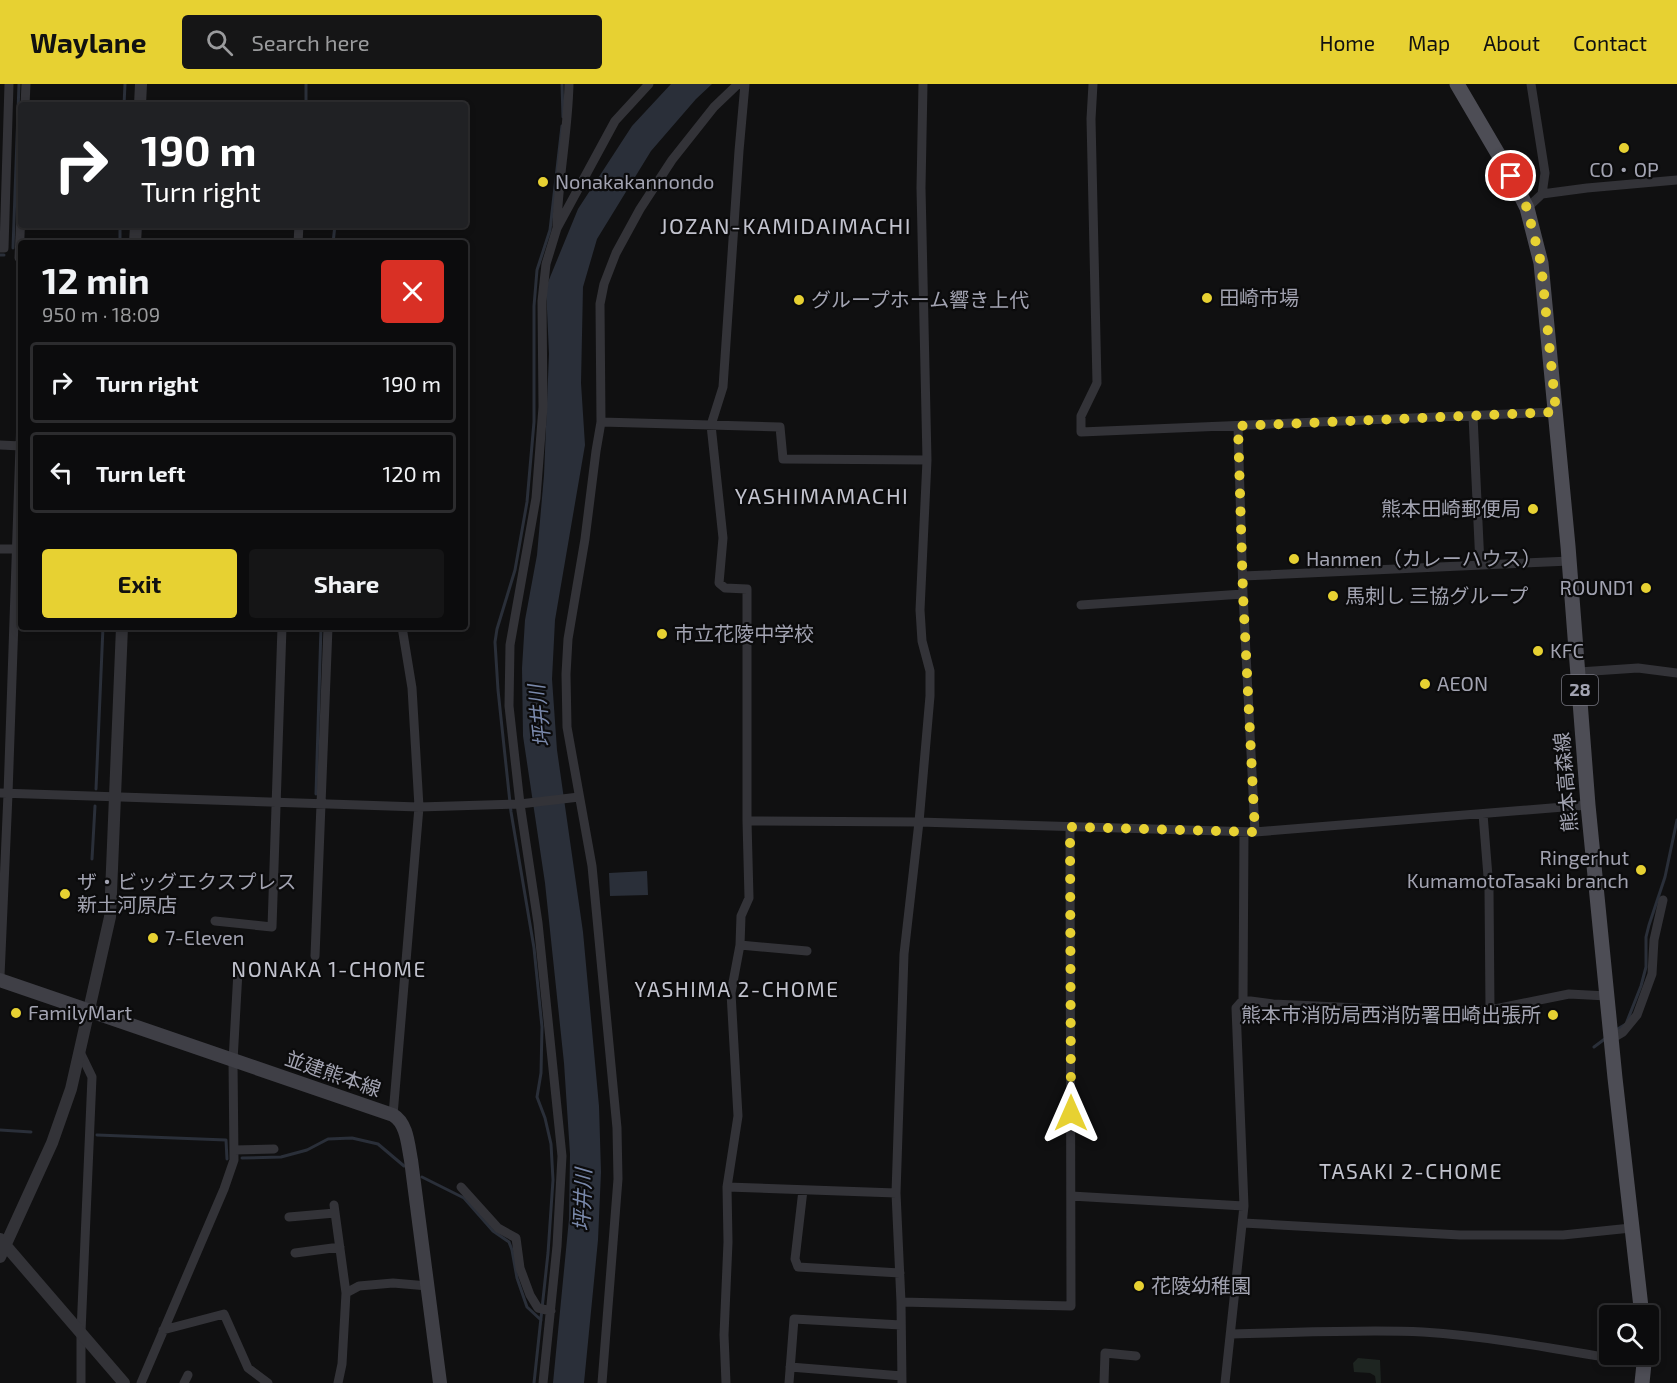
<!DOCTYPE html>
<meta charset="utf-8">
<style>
:root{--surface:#0c0c0d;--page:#151516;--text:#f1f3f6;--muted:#9a9b9d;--line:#2c2c2e;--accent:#e7d132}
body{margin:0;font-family:"Exo 2","Noto Sans JP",sans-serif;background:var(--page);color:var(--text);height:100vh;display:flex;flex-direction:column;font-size:22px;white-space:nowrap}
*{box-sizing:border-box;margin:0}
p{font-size:20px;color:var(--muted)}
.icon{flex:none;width:33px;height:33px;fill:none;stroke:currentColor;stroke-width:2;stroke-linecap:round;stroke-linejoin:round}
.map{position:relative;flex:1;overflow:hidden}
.side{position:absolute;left:18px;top:156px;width:450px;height:390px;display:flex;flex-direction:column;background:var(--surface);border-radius:6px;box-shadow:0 3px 9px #0003,0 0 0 2px var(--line)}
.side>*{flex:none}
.guide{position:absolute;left:18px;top:18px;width:450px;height:126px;border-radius:6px;box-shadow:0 3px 9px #0003,0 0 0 2px var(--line);background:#202124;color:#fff;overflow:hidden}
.buttons{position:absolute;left:1599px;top:1221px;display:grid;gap:12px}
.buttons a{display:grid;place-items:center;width:60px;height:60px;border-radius:6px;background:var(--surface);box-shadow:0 3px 9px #0003,0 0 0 2px var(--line);font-size:30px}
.pin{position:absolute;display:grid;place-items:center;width:51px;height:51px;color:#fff;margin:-26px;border:3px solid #fff;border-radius:50%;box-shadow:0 2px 6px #0007}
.me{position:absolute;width:66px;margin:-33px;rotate:0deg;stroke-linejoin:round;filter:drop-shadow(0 0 4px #0008)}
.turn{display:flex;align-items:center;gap:21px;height:126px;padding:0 24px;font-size:27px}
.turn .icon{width:78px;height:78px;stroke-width:2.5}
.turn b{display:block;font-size:42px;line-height:51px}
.round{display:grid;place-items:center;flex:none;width:63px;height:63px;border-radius:6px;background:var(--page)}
.headline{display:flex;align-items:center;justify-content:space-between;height:102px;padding:0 24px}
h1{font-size:36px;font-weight:700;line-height:45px}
.button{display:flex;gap:12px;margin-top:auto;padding:12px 24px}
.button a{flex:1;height:69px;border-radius:6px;background:var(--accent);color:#111;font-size:24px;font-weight:700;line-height:69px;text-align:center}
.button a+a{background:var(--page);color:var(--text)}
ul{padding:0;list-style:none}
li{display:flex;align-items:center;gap:18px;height:81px;margin:0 12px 9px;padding:0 12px;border:3px solid var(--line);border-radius:6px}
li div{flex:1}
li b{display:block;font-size:22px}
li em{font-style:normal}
header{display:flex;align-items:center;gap:36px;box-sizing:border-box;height:84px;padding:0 30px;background:var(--accent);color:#111}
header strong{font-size:28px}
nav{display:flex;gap:33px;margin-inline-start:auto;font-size:21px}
.search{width:420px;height:54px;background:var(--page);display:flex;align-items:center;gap:15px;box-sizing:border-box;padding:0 21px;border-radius:6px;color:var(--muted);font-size:22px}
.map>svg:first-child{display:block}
</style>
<header>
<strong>Waylane</strong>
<div class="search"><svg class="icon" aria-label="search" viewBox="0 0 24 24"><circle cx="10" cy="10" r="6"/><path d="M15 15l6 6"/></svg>Search here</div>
<nav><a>Home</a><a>Map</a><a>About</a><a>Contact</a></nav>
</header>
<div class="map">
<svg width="1677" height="1299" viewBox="0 0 1677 1299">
<rect width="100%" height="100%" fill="#101011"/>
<!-- green -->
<path fill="#1e2521" d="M 1358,1274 L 1380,1276 L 1381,1299 L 1376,1299 L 1375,1292 L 1370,1289 L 1354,1288 L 1353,1279 Z"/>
<!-- water -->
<path fill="#2a2f39" d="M 671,0 L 712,0 L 696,15 L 651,67 L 597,155 L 583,203 L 581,299 L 585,361 L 555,536 L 552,595 L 557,666 L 583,848 L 599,1022 L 601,1088 L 598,1156 L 584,1299 L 553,1299 L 569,1135 L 570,1070 L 564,979 L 545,799 L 523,652 L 522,584 L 525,536 L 537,471 L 544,391 L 549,270 L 546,203 L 578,125 L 632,42 Z
M 647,787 L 648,811 L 610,812 L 609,789 Z"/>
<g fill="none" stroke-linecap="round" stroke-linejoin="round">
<!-- stream -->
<path stroke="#2a2f39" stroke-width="3" d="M 562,0 L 563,33
M 124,21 L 125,0
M 306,21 L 306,0
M 120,159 L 120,141
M 333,159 L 335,141
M 13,164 L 19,0
M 0,171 L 4,171
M 96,705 L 103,543
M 316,710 L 321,543
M 92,775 L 95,722
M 1616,946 L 1626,940 L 1641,902 L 1646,883 L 1646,853 L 1649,841 L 1665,793 L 1677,736
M 1594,963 L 1606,954
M 0,1046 L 31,1048
M 97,1051 L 226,1056 L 227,1075
M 242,1074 L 281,1073 L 307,1066 L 328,1055 L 352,1054 L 378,1060 L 404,1082
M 422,1093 L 464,1114 L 493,1147 L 509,1158 L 512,1166 L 517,1194 L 527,1223 L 541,1236
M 534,1299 L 548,1169 L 553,1096 L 551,1060 L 545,1034 L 537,1013 L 541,989 L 542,943 L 534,864 L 511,728 L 498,606 L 495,558 L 497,545 L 515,486 L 527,418 L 534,338 L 534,222 L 537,186 L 550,146 L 562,42"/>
<!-- minor -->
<path stroke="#333338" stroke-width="9" d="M 1093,0 L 1091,35 L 1097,299 L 1081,332 L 1081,348 L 1556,328
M 1531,0 L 1545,89 L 1542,110
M 25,21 L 26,0
M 1527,124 L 1542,110 L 1587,104 L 1677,96
M 21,129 L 19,174 L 21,175
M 557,142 C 558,94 568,48 569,0
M 298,159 L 299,141
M 0,164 L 4,164 L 9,0
M 1473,332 L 1480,481
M 601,338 L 780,343 L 783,375 L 927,376
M 1238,342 L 1243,510 L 1255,748
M 0,361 L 21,362
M 0,465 L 21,465
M 1243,492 L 1570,477
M 1081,521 L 1243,510
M 1579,588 L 1638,584 L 1677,589
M 0,709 L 419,723 L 520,720 L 579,713
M 1483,730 L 1489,805 L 1490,926
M 747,737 L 919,738 L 1255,748 L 1588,721
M 215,837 L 272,843 L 282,543
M 740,861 L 807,867
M 315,872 L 328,543
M 0,892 L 8,710 L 21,334
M 1243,916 L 1273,920 L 1424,927 L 1490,926 L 1569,910 L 1607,912
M 1611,955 L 1623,948 L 1637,931 L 1652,890 L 1654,856 L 1663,816
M 79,966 L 92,993 L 81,1248 L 81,1299
M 393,1031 L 419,723 L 412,604 L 402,543
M 234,1066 L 274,1065
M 461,1103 L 498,1144 L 516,1154 L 520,1184 L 530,1211 L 538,1224 L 551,1227
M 727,1103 L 896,1109
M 803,1106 L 795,1175 L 798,1183 L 900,1189
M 1071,1112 L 1244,1122
M 334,1121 L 346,1209
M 289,1133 L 335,1129
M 1243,1139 L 1460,1151 L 1563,1151 L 1631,1144
M 295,1169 L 340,1163
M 901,1218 L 1071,1222 L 1070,743
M 163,1246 L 224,1230 L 248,1284 L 268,1299
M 1232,1250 C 1295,1249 1360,1245 1423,1248 C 1498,1253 1572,1268 1645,1280
M 790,1283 L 902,1292
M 141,1299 L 224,1105 L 234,1076 L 233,977 L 238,887
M 184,1299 L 188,1291
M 338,1299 L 342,1280 L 346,1209 L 359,1202 L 393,1199 L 428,1202
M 543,1299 L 557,1162 L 562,1072 L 538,839 L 520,720 L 509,622 L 510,561 L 536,414 L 543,323 L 542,217 L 546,180 L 557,144 L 615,37 L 649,0
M 602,1299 L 618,1095 L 617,1044 L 592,782 L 567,643 L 566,590 L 568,555 L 585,455 L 596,367 L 601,338 L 600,220 L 604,200 L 616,169 L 640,125 L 672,76 L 714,23 L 738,0
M 726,1299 L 724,1251 L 728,1158 L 727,1103 L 738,1032 L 731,909 L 740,861 L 741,832 L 749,814 L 747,737 L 747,505 L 725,504 L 719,499 L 723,454 L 711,341 L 723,303 L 739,67 L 745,0
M 789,1299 L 794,1235 L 901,1241
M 902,1299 L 901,1218 L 896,1109 L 904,870 L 919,738 L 930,612 L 930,587 L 922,557 L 920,526 L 927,376 L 921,104 L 923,0
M 1104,1299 L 1105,1269 L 1136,1272
M 1225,1299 L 1244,1122 L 1236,924 L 1243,916 L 1244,748"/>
<!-- tertiary -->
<path stroke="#333338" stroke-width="12" d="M 140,21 L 141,0
M 135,159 L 136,141
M 0,1155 L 124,1299
M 0,1173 L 52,1059 L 71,1005 L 110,833 L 122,543"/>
<!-- secondary -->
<path stroke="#3f3f46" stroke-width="14" d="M 0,896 L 393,1031 C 407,1039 408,1061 411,1076 L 440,1299"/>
<!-- primary -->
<path stroke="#4d4d55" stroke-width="15" d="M 1457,0 L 1511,92 L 1527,124 L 1541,179 L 1568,462 L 1588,721 L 1615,994 L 1642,1232
M 1642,1299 L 1645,1270"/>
</g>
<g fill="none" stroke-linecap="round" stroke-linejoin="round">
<!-- route -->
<path stroke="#e7d132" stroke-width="10" stroke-dasharray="0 18" d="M 1071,1029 L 1070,743 L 1255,748 L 1243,510 L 1238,342 L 1556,328 L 1541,179 L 1527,124 L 1511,92"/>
</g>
<!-- markers -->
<g fill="#e7d132" stroke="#0b0b0c" stroke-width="2">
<circle cx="1624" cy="64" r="6"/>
<circle cx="543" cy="98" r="6"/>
<circle cx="1207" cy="214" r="6"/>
<circle cx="799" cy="216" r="6"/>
<circle cx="1533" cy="425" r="6"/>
<circle cx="1294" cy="475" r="6"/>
<circle cx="1646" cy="504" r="6"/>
<circle cx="1333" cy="512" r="6"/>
<circle cx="662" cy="550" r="6"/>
<circle cx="1538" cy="567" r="6"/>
<circle cx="1425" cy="600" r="6"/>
<circle cx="1641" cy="786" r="6"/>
<circle cx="65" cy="810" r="6"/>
<circle cx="153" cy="854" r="6"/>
<circle cx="16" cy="929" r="6"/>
<circle cx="1553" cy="931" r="6"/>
<circle cx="1139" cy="1202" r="6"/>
</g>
<g text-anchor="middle" stroke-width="4.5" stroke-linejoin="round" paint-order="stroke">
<!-- shield labels -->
<rect fill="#0b0b0c" stroke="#757580" stroke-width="1.5" x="1562" y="591" width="36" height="30" rx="4.5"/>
<g font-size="18" font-weight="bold" fill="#a2a3b1">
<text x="1580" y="612">28</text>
</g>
<!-- poi labels -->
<g font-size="20" fill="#a2a3b1" stroke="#0b0b0c" text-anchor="start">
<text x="1624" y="93" text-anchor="middle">CO・OP</text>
<text x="555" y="105">Nonakakannondo</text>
<text x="1219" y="221">田崎市場</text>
<text x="811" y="223">グループホーム響き上代</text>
<text x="1521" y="432" text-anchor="end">熊本田崎郵便局</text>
<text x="1306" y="482">Hanmen（カレーハウス）</text>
<text x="1634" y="511" text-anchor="end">ROUND1</text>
<text x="1345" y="519">馬刺し 三協グループ</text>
<text x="674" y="557">市立花陵中学校</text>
<text x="1550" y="574">KFC</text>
<text x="1437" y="607">AEON</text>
<text x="1629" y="781" text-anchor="end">Ringerhut<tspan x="1629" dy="23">KumamotoTasaki branch</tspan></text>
<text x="77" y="805">ザ・ビッグエクスプレス<tspan x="77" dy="23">新土河原店</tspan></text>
<text x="165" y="861">7-Eleven</text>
<text x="28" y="936">FamilyMart</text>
<text x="1541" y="938" text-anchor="end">熊本市消防局西消防署田崎出張所</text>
<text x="1151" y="1209">花陵幼稚園</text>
</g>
<!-- street labels -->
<g font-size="20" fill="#a2a3b1" stroke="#0b0b0c">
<text transform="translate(1566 698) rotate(-95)" y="7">熊本高森線</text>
<text transform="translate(333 990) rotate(19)" y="7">並建熊本線</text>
</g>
<!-- water labels -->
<g font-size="21" font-style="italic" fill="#7a89ab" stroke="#0b0b0c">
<text transform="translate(540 632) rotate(-96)" y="7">坪井川</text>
<text transform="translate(583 1116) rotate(-88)" y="7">坪井川</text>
</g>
<!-- neighbourhood labels -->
<g font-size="21" letter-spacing="1.5" fill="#c2c3ce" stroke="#0b0b0c">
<text x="329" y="893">NONAKA 1-CHOME</text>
<text x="737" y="913">YASHIMA 2-CHOME</text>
<text x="1411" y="1095">TASAKI 2-CHOME</text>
</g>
<!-- quarter labels -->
<g font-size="22" letter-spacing="1.5" fill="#c2c3ce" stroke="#0b0b0c">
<text x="786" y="150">JOZAN-KAMIDAIMACHI</text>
<text x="822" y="420">YASHIMAMACHI</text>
</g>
</g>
</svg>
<div class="buttons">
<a><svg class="icon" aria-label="search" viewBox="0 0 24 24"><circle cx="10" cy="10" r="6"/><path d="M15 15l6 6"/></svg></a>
</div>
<div class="pin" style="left:1511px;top:92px;background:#d93025"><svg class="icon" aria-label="arrive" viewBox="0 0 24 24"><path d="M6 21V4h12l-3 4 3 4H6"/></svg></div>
<svg class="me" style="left:1071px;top:1029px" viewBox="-20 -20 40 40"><path d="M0-17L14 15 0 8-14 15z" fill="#e7d132" stroke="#fff" stroke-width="4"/></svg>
<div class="guide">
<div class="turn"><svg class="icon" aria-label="right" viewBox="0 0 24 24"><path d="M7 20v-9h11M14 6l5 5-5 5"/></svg><div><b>190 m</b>Turn right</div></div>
</div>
<section class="side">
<div class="headline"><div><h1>12 min</h1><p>950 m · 18:09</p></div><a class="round" style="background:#d93025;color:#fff"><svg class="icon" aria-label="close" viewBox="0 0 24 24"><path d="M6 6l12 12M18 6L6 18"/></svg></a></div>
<ul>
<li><svg class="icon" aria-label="right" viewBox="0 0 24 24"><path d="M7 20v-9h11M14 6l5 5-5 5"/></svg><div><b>Turn right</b></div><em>190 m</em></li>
<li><svg class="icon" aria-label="left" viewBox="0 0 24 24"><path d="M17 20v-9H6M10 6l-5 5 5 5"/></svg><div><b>Turn left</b></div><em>120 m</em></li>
</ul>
<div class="button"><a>Exit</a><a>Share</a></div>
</section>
</div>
